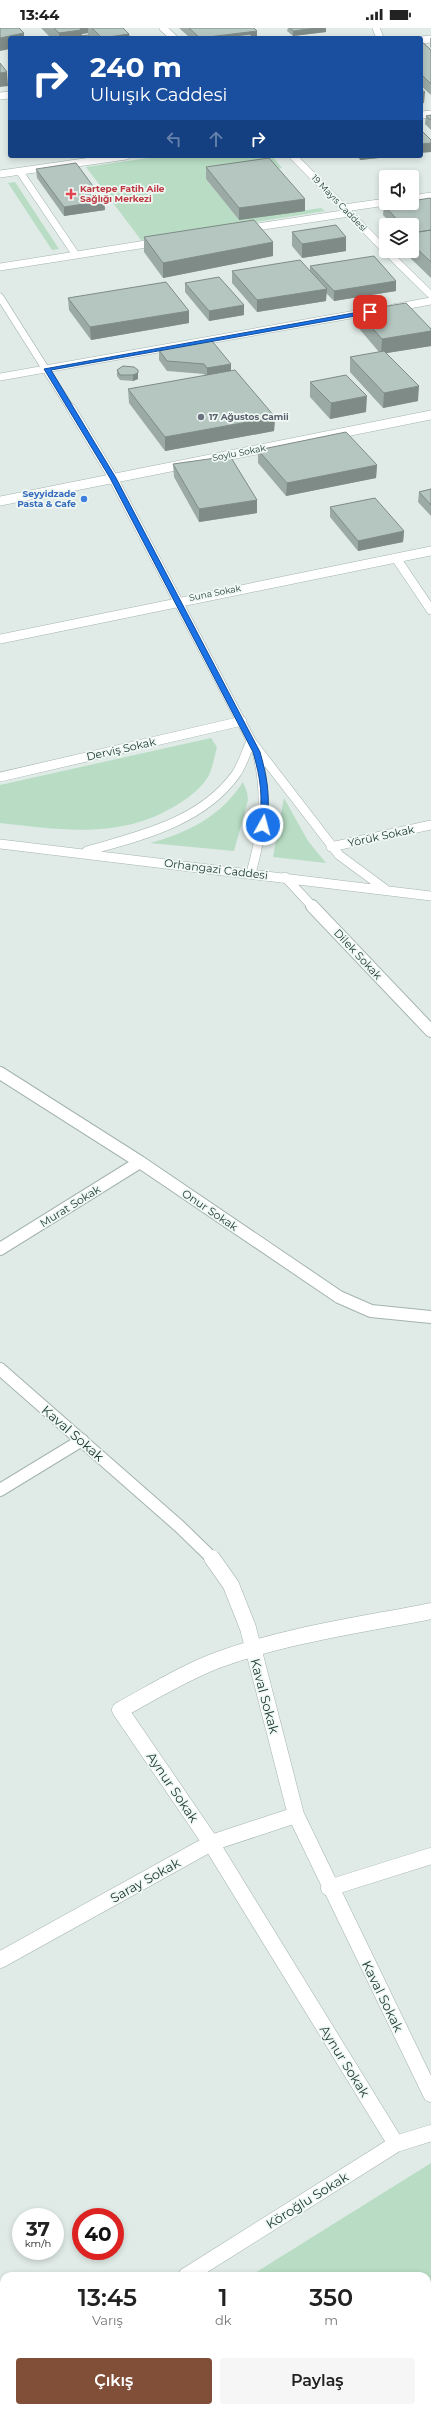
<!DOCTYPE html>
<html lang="tr">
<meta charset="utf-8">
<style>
:root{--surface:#fff;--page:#f6f6f6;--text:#222;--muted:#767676;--accent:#814e38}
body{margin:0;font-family:Montserrat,sans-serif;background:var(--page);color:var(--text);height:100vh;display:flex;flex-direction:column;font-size:15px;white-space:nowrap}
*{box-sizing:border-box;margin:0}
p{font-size:13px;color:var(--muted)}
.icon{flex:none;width:22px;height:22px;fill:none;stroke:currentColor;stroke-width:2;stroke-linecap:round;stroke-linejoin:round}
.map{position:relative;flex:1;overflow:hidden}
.panel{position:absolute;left:0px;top:2244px;width:431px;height:140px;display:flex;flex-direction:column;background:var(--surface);border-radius:12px 12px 0 0;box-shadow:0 2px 6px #0003}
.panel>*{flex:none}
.top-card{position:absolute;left:8px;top:8px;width:415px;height:122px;border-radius:4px;box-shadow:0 2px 6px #0003;background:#1a4fa0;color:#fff;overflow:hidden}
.fabs{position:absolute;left:379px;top:142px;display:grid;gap:8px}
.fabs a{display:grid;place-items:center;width:40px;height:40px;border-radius:4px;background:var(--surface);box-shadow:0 2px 6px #0003;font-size:20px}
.speed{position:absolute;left:12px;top:2180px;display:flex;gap:8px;font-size:20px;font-weight:700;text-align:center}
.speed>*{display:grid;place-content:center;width:52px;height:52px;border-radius:50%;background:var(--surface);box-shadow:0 2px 6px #0003;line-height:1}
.speed small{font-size:10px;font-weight:400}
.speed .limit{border:6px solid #d22;background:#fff;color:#111}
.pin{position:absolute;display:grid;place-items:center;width:34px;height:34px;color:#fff;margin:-17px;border-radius:8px;box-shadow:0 2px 6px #0006}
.me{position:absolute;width:44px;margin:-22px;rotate:7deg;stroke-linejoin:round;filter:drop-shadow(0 0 3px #0008)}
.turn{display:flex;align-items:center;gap:14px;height:84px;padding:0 16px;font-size:18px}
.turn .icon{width:52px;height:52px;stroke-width:2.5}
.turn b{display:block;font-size:28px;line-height:34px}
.lanes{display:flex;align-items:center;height:38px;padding:0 16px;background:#0003;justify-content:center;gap:20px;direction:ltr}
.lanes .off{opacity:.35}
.eta{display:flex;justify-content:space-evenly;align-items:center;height:68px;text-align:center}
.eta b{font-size:24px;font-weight:600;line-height:28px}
.primary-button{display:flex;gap:8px;margin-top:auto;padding:8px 16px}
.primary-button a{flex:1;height:46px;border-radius:4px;background:var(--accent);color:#fff;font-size:16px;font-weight:600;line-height:46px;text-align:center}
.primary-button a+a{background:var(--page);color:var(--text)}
.status{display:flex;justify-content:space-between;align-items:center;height:28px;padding:0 20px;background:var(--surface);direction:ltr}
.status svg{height:11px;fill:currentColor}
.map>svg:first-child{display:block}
</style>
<div class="status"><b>13:44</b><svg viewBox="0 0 49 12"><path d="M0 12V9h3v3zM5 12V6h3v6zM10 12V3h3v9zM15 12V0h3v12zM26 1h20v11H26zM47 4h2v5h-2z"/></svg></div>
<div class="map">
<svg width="431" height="2384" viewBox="0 0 431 2384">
<rect width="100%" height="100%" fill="#e0ebe7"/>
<!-- green -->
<path fill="#b8ddc4" d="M 162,128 L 272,128 L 282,140 L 206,151 L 239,192 L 321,180 L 325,183 L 141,212 L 86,139 Z
M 15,154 L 59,221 L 52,222 L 8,155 Z
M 211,710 L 217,719 C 215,727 213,737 210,745 C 204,758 191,768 180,775 C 123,812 63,802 0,795 L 0,757 Z
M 243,754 L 247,764 L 248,772 L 234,823 L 150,815 C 189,804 220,789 243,754 Z
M 284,770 L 308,813 L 326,835 L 273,829 Z
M 431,2135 L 431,2384 L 88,2384 L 86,2380 L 427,2380 L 427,2248 L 250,2248 Z"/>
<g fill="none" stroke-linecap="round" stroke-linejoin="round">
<defs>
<path id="minor-far3" d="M 163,0 L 174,10
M 376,0 L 380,10
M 421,12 L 431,11
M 0,68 L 10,67
M 421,87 L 431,86
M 293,128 L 386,223
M 20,144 L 76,227
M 0,146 L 126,128
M 412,171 L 431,168
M 344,180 L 386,174
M 244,201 L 349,185
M 386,223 L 431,267
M 0,239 L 159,214
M 0,269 L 71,381
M 393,280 L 431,273
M 0,349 L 373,283"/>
<path id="minor-far2" d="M 71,380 L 113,450 L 257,724 C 268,769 263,801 251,845
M 0,473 L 431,387
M 396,530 L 431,582
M 0,611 L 431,523
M 0,749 L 242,693
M 0,816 L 431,868
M 331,819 L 431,797
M 87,823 C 140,808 202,794 236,746 C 243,736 246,724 251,713 L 339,827 L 385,861
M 285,849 L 313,879"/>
<path id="minor-far1" d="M 312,878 L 431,1003
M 0,1045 L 140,1134 L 339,1269 L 371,1283 L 431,1289
M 0,1221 L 140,1134
M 0,1341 L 179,1498 L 213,1531
M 0,1462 L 82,1412"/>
<path id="minor" d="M 212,1530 L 231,1557 L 248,1600 L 296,1787 L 431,2066
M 329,1860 L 431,1828
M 0,1932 L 211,1815 L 296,1787
M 396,2116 L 211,1815 L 120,1682 C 152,1665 183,1645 218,1632 C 286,1607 360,1597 431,1583
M 186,2248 L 396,2116 L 431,2105
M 0,2368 L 4,2365
M 66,2380 L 68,2384"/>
</defs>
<!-- minor-far3 casing -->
<use href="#minor-far3" stroke="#a3b3ae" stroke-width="8"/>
<!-- minor-far2 casing -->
<use href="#minor-far2" stroke="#a3b3ae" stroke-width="10"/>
<!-- minor-far1 casing -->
<use href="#minor-far1" stroke="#a3b3ae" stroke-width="14"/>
<!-- minor casing -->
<use href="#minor" stroke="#a3b3ae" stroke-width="17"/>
<!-- minor-far3 -->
<use href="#minor-far3" stroke="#fff" stroke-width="7"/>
<!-- minor-far2 -->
<use href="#minor-far2" stroke="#fff" stroke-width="9"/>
<!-- minor-far1 -->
<use href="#minor-far1" stroke="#fff" stroke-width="12"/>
<!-- minor -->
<use href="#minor" stroke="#fff" stroke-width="16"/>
</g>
<!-- wall -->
<path fill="#9caaa5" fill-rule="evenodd" d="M 41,0 L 123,0 L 129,6 L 130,10 L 51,10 ZM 88,5 L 88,8 L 82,7 L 82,6 Z
M 179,0 L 254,0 L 257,10 L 188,10 L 188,8 Z
M 288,0 L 326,0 L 326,4 L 293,8 L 287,3 Z
M 430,10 L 431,10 L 431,20 L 430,19 Z
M 421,13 L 431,22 L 431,67 L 421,58 Z
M 431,87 L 431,102 L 425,96 L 426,88 Z
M 357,128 L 398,128 L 360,132 Z
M 206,139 L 305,183 L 239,192 L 206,151 Z
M 36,141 L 104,173 L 105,182 L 64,188 L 37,150 Z
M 431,171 L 431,250 L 403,223 L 412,223 L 412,197 L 393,197 L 383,187 L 384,177 Z
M 292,204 L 346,223 L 302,230 L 292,218 Z
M 144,209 L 273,228 L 163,250 L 144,224 Z
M 310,238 L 396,253 L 396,263 L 334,273 L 326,265 L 326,273 L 257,284 L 232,255 L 232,243 L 310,243 Z
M 185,255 L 244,277 L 244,287 L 209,293 L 185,264 Z
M 68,270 L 189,283 L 189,295 L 91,312 L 69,282 Z
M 357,283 L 431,301 L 431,318 L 386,325 L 418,373 L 383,380 L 350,344 L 350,329 L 379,324 L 356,297 Z
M 159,322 L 231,343 L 275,389 L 274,403 L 165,423 L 129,375 L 128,361 L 205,348 L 204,346 L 167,343 L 159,332 Z
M 117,342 L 138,347 L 138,351 L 133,353 L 120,352 L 117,348 Z
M 310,354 L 366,384 L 330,391 L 310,369 Z
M 258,422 L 377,437 L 376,450 L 286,468 L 258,435 Z
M 173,436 L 257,472 L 257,485 L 199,494 L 174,449 Z
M 431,461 L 431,488 L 418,474 L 419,464 Z
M 330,479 L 404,503 L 403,514 L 358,523 L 330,489 Z"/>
<!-- shaded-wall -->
<path fill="#7f8b86" d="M 80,0 L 88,0 L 88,5 L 82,6 L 82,10 L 59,10 L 59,5 Z
M 317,0 L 326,0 L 326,4 L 293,8 L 293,3 Z
M 257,3 L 257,10 L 202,10 Z
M 24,5 L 24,10 L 10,10 L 10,21 L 0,23 L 0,10 Z
M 129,6 L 130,10 L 103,10 Z
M 7,44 L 8,58 L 0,59 L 0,45 Z
M 425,64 L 424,75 L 421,76 L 421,65 Z
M 431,115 L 431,124 L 421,125 L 421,116 Z
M 360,128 L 398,128 L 360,132 Z
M 305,171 L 305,183 L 239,192 L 239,180 Z
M 104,173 L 105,182 L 64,188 L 64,179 Z
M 346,209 L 346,223 L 302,230 L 302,216 Z
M 273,214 L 273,228 L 163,250 L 163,235 Z
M 396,253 L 396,263 L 334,273 L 334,263 Z
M 327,261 L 326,273 L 257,284 L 257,272 Z
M 244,277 L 244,287 L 209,293 L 209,283 Z
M 189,283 L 189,295 L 91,312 L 90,299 Z
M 431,303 L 431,318 L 381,326 L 382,311 Z
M 231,336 L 231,346 L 207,350 L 207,340 Z
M 138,342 L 138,351 L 133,353 L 133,347 Z
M 419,358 L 418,373 L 383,380 L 384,365 Z
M 367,368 L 366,384 L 330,391 L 331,375 Z
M 275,389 L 274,403 L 165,423 L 165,409 Z
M 377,437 L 376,450 L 286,468 L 287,455 Z
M 257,472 L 257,485 L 199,494 L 199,481 Z
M 404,503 L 403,514 L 358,523 L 358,513 Z"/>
<!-- building -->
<path fill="#b5c6c0" stroke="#7f8b86" d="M 0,0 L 19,0 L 24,5 L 0,10 Z
M 54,0 L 80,0 L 81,2 L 59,5 Z
M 92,0 L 123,0 L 129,6 L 102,10 Z
M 189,0 L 254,0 L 257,3 L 200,10 Z
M 290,0 L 317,0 L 293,3 Z
M 250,6 L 254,10 L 220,10 Z
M 88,7 L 90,10 L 63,10 Z
M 421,13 L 431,22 L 431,56 L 421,46 Z
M 0,35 L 7,44 L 0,45 Z
M 421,61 L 425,64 L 421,65 Z
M 431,87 L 431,92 L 426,88 Z
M 421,102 L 431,112 L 431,115 L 421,116 Z
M 269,130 L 305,171 L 239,180 L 206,139 Z
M 76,135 L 104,173 L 64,179 L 36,141 Z
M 430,170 L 431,171 L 431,202 L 412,205 L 412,197 L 402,197 L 384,177 L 399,175 L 412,175 L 412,173 Z
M 254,192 L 273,214 L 163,235 L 144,209 Z
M 336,197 L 346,209 L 302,216 L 292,204 Z
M 431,202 L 431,234 L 412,216 L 412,205 Z
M 374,228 L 396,253 L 334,263 L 310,238 Z
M 300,232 L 327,261 L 257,272 L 232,243 Z
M 219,249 L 244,277 L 209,283 L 185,255 Z
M 166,254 L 189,283 L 90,299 L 68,270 Z
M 406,275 L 431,301 L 431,303 L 382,311 L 357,283 Z
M 212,313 L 231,336 L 207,340 L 204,336 L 167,333 L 159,322 Z
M 384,323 L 419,358 L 384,365 L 350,329 Z
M 123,338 L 134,339 L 138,342 L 138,345 L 133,347 L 120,347 L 117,342 Z
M 235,342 L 275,389 L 165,409 L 128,361 Z
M 346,347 L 367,368 L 331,375 L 310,354 Z
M 346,404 L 377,437 L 287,455 L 258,422 Z
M 230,428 L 257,472 L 199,481 L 173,436 Z
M 431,461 L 431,477 L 419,464 Z
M 375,470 L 404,503 L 358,513 L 330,479 Z"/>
<!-- route -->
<path fill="#1a73e8" stroke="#114b97" d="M 370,282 L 372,285 L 51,342 L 116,450 L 260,724 C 268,752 270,769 267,797 L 263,800 L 259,797 C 263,769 261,752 253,724 L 110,450 L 44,341 Z"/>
<!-- markers -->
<path fill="#e0444e" stroke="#f0f8f4" stroke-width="1.5" d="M69 160h4v4h4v4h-4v4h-4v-4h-4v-4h4z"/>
<circle fill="#6b7280" stroke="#f0f8f4" stroke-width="1.5" cx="201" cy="389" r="4"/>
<circle fill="#3f7fe0" stroke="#f0f8f4" stroke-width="1.5" cx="84" cy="471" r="4"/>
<g text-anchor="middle" stroke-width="3.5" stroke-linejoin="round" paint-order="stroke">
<!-- far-health labels -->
<g font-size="9" font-weight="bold" fill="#be3a42" stroke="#f0f8f4" text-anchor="start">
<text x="80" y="164">Kartepe Fatih Aile<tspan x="80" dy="10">Sağlığı Merkezi</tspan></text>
</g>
<!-- far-street labels -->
<g font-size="9" fill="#203c36" stroke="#f0f8f4">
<text transform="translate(339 175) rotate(46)" y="3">19 Mayıs Caddesi</text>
<text transform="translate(239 425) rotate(-11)" y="3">Soylu Sokak</text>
<text transform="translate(215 565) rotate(-11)" y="3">Suna Sokak</text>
</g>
<!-- far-worship labels -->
<g font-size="9" font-weight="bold" fill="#5b616d" stroke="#f0f8f4" text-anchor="start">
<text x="209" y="392">17 Ağustos Camii</text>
</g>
<!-- far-shop labels -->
<g font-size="9" font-weight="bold" fill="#366cbe" stroke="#f0f8f4" text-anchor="end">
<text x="76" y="469">Seyyidzade<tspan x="76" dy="10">Pasta &amp; Cafe</tspan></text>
</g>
<!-- street labels -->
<g font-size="11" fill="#203c36" stroke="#f0f8f4">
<text transform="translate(121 721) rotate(-13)" y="4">Derviş Sokak</text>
<text transform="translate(381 808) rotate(-12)" y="4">Yörük Sokak</text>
<text transform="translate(216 841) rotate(7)" y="4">Orhangazi Caddesi</text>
<text transform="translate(358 926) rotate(47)" y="4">Dilek Sokak</text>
<text transform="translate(70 1178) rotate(-32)" y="4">Murat Sokak</text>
<text transform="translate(210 1182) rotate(34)" y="4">Onur Sokak</text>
</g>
<!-- near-street labels -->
<g font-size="13" fill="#203c36" stroke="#f0f8f4">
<text transform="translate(73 1405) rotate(41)" y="5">Kaval Sokak</text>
<text transform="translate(265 1668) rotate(75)" y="5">Kaval Sokak</text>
<text transform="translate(173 1759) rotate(56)" y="5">Aynur Sokak</text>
<text transform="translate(145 1852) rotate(-29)" y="5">Saray Sokak</text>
<text transform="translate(383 1968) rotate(64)" y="5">Kaval Sokak</text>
<text transform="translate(345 2033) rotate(58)" y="5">Aynur Sokak</text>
<text transform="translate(307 2172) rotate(-32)" y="5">Köroğlu Sokak</text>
</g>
</g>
</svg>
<div class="fabs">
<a><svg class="icon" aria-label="sound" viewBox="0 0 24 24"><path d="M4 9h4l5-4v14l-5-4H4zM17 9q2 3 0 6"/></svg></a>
<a><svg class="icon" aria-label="layers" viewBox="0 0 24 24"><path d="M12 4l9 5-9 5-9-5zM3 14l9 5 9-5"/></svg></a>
</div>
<div class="speed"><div>37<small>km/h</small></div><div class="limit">40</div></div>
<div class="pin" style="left:370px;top:284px;background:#d93025"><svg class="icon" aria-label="arrive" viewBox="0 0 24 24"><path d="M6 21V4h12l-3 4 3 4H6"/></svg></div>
<svg class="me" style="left:263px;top:797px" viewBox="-20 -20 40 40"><circle r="17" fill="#1a73e8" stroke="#fff" stroke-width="3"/><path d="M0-11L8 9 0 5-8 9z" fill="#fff"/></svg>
<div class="top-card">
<div class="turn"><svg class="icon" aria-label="right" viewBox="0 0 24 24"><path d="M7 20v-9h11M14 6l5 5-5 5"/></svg><div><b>240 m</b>Uluışık Caddesi</div></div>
<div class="lanes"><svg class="icon off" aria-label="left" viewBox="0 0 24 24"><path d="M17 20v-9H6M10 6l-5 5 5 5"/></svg><svg class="icon off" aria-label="ahead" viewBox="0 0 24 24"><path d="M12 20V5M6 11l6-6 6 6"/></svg><svg class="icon" aria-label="right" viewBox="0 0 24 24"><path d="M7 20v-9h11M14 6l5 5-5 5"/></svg></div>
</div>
<section class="panel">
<div class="eta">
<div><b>13:45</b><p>Varış</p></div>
<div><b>1</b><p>dk</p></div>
<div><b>350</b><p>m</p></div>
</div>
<div class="primary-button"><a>Çıkış</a><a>Paylaş</a></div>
</section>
</div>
